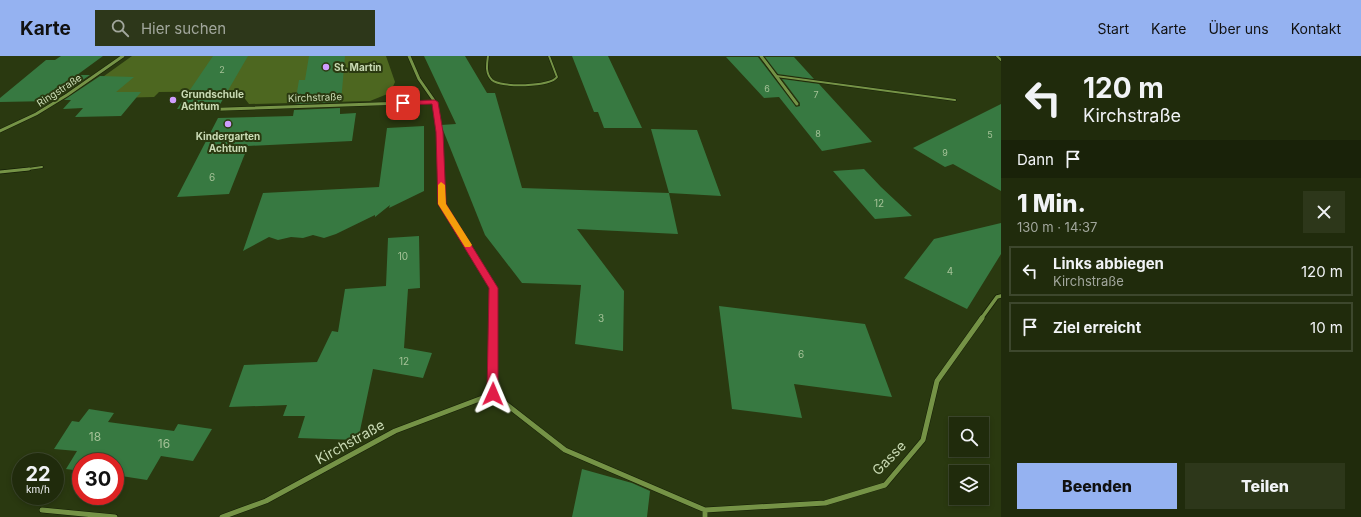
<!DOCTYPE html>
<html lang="de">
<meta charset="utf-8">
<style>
:root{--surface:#202b0c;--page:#2d371a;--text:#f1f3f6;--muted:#a2a79d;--line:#3d472d;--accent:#95b2f1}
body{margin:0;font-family:Inter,sans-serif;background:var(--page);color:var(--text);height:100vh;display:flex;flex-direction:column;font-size:15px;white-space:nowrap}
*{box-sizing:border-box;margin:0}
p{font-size:13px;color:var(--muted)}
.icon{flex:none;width:22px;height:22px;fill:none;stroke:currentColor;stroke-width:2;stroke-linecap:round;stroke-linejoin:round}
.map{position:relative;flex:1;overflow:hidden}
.side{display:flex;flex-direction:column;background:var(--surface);width:360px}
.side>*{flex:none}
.guide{background:#202b0c;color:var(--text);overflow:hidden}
.tools{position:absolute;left:949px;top:361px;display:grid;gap:8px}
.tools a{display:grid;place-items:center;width:40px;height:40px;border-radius:0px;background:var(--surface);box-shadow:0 2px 6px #0003,0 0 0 1px var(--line);font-size:20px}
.speed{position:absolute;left:12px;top:397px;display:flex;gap:8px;font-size:20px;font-weight:700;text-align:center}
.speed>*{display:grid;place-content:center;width:52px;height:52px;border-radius:50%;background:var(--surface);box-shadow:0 2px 6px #0003,0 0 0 1px var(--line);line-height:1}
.speed small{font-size:10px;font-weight:400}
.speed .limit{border:6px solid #d22;background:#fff;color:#111}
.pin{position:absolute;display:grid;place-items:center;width:34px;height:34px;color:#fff;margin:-17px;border-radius:8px;box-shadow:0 2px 6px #0006}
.me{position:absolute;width:44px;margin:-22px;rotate:1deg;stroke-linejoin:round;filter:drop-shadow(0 0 3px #0008)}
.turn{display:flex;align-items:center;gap:14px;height:84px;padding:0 16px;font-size:18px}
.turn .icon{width:52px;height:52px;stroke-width:2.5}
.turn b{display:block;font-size:28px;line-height:34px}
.then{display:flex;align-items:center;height:38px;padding:0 16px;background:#0003;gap:8px;font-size:15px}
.round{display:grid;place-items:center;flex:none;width:42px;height:42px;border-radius:0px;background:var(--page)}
.overview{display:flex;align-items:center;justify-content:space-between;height:68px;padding:0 16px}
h1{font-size:24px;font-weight:800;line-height:30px}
.primary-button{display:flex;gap:8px;margin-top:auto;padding:8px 16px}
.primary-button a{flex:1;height:46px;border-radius:0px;background:var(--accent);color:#111;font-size:16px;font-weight:800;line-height:46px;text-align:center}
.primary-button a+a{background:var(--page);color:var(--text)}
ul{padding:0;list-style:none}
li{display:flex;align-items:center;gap:12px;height:50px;margin:0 8px 6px;padding:0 8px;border:2px solid var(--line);border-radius:0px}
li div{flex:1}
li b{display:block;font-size:15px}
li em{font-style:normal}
header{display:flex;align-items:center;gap:24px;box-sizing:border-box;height:56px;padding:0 20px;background:var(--accent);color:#111}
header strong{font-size:19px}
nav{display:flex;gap:22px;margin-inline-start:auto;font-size:14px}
.search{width:280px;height:36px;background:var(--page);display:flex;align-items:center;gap:10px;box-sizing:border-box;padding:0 14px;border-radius:0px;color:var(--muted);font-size:15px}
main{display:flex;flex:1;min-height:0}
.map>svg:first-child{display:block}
</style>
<header>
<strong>Karte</strong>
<div class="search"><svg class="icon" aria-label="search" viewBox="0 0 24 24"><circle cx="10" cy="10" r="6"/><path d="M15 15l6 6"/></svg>Hier suchen</div>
<nav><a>Start</a><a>Karte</a><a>Über uns</a><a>Kontakt</a></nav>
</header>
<main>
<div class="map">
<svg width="1001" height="461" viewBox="0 0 1001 461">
<rect width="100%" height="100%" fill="#2a3910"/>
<!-- green -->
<path fill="#4d6720" d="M 132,0 L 386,0 L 395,26 L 390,37 L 370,45 L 249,48 L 239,35 L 159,36 L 154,41 L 72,43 Z"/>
<!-- building -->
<path fill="#377941" d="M 61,0 L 103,0 L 77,19 L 90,19 L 52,45 L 0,46 L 0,42 L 46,4 L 55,4 Z
M 213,0 L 248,0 L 219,50 L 177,53 Z
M 309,0 L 345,0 L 341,46 L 295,48 L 299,24 L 305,24 Z
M 424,0 L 465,0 L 487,37 L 495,37 L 522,132 L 669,137 L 678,178 L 577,173 L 624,235 L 623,295 L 575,288 L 581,229 L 522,227 L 485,179 L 441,69 L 456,68 Z
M 572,0 L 608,0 L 642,72 L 604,72 L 598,56 L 594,56 Z
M 726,1 L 758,1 L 796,51 L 800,50 L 800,47 L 782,23 L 819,28 L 872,86 L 822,95 L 779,41 L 764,42 Z
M 765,1 L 794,1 L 814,23 L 778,18 Z
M 100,20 L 134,21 L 116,36 L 141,36 L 121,60 L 75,61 L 83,52 L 63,53 L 71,44 L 64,44 Z
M 1001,48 L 1001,135 L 953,108 L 945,111 L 913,92 Z
M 340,52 L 340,58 L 356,57 L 352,85 L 248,90 L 229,138 L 177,141 L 218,62 L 293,60 L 294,54 Z
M 424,70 L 424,135 L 389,152 L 390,149 L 375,161 L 375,159 L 336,178 L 324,182 L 313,179 L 303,182 L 291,181 L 278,184 L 269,181 L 243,195 L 263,137 L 379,131 L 387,72 Z
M 651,73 L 697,74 L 721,140 L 669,137 Z
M 864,113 L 881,131 L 912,160 L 875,163 L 833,115 Z
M 1001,167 L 1001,198 L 967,253 L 904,222 L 934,183 Z
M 419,180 L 420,232 L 408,233 L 404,292 L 432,297 L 423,322 L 373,313 L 358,384 L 298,382 L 305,360 L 283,360 L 287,349 L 229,351 L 244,309 L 317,306 L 332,275 L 338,276 L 345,233 L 386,230 L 388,182 Z
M 719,250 L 865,268 L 892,341 L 794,328 L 802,362 L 732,353 Z
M 89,353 L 114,357 L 108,366 L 174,375 L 178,368 L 212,373 L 193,405 L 161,400 L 147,424 L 115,419 L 115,406 L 81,406 L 81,415 L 66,413 L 77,395 L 54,393 L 72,365 L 79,366 Z
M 582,413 L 632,427 L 650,435 L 647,461 L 572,461 Z"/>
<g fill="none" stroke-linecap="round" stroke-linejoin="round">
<defs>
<path id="service-far1" d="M 488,0 C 487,8 485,17 492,24 C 501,32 550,31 557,21 L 549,0
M 997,0 L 1001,4
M 776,20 L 955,44
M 21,114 L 42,111"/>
<path id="service" d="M 0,116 L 29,113"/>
<path id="minor-far2" d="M 409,0 L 419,23 L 435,46 L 439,76 L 441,114
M 761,0 L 797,48
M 196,54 L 435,46
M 0,75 L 36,58 L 67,39 L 123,0"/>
<path id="minor-far1" d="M 441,113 L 442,148 L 494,232 L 494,263
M 981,263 L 997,241 L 1001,240"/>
<path id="minor" d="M 494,262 L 493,338 L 565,394 L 705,454 L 825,447 L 885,429 L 923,384 L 937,325 L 982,262
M 42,454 L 115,461
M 705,454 L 705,461
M 222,461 L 266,445 L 395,375 L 493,338"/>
</defs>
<!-- service-far1 casing -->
<use href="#service-far1" stroke="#151f06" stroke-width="3"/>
<!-- service casing -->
<use href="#service" stroke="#151f06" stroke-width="4.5"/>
<!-- minor-far2 casing -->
<use href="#minor-far2" stroke="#151f06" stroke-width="4"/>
<!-- minor-far1 casing -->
<use href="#minor-far1" stroke="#151f06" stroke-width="5"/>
<!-- minor casing -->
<use href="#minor" stroke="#151f06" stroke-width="6"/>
<!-- service-far1 -->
<use href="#service-far1" stroke="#759346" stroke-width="2"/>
<!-- service -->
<use href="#service" stroke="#759346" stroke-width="3"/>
<!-- minor-far2 -->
<use href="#minor-far2" stroke="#759346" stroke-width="3"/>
<!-- minor-far1 -->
<use href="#minor-far1" stroke="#759346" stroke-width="3.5"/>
<!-- minor -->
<use href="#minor" stroke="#759346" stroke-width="5"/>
</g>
<!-- route -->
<path fill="#e11d48" stroke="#92132f" d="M 435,44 L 438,46 L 443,76 L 446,148 L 498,232 L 498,338 L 497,341 L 493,343 L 489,341 L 487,338 L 489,232 L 438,148 L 436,76 L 432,48 L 403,49 L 400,47 L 403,45 Z"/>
<!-- slow -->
<path fill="#f59e0b" d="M 441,126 L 445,129 L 446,148 L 472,189 L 470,191 L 465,191 L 438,148 L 438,129 Z"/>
<!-- markers -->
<g fill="#cf9dff" stroke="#2a3910" stroke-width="1.5">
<circle cx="326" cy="11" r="4"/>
<circle cx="173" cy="44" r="4"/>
<circle cx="228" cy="68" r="4"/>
</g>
<g text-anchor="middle" stroke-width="4" stroke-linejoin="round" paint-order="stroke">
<!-- far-number labels -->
<g font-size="9" fill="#a4c297">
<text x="222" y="17">2</text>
<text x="767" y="36">6</text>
<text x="816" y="42">7</text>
<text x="818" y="81">8</text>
<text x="990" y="82">5</text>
<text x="945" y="100">9</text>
</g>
<!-- far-poi labels -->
<g font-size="10" font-weight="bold" fill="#c9dab4" stroke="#2a3910" text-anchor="start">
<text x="334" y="15">St. Martin</text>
<text x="181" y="42">Grundschule<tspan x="181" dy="12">Achtum</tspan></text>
<text x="228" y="84" text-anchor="middle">Kindergarten<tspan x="228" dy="12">Achtum</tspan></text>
</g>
<!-- far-street labels -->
<g font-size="10" fill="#c9dab4" stroke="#2a3910">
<text transform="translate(59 34) rotate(-33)" y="4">Ringstraße</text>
<text transform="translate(315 41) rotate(-2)" y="4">Kirchstraße</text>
</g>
<!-- number labels -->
<g font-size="10" fill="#a4c297">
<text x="212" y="125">6</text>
<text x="879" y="151">12</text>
<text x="403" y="204">10</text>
<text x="950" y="219">4</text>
<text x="601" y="266">3</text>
<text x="801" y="302">6</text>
<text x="404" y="309">12</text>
</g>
<!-- near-number labels -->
<g font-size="12" fill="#a4c297">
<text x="95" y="385">18</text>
<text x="164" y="392">16</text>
</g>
<!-- near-street labels -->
<g font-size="14" fill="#c9dab4" stroke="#2a3910">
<text transform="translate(350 386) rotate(-29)" y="5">Kirchstraße</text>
<text transform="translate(889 402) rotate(-46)" y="5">Gasse</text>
</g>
</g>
</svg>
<div class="tools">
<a><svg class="icon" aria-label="search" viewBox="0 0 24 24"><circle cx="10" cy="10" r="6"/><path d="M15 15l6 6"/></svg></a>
<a><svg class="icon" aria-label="layers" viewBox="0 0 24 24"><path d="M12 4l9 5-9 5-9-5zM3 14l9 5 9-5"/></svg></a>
</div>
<div class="speed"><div>22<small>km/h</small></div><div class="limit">30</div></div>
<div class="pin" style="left:403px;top:47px;background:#d93025"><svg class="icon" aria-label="arrive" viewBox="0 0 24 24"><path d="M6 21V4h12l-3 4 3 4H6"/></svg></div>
<svg class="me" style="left:493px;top:338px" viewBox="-20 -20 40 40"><path d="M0-17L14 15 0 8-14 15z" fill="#e11d48" stroke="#fff" stroke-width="4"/></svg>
</div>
<section class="side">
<div class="guide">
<div class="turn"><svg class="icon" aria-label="left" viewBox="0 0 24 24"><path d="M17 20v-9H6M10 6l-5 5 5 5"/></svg><div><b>120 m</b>Kirchstraße</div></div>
<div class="then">Dann<svg class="icon" aria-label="arrive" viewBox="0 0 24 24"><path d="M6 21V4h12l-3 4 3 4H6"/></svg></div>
</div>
<div class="overview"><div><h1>1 Min.</h1><p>130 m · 14:37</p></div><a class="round"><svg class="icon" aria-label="close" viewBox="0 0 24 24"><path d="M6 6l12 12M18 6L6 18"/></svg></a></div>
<ul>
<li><svg class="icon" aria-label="left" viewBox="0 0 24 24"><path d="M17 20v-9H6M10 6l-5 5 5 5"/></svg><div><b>Links abbiegen</b><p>Kirchstraße</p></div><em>120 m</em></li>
<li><svg class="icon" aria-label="arrive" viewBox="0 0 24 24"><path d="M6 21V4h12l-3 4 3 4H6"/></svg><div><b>Ziel erreicht</b></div><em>10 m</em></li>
</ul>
<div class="primary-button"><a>Beenden</a><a>Teilen</a></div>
</section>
</main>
